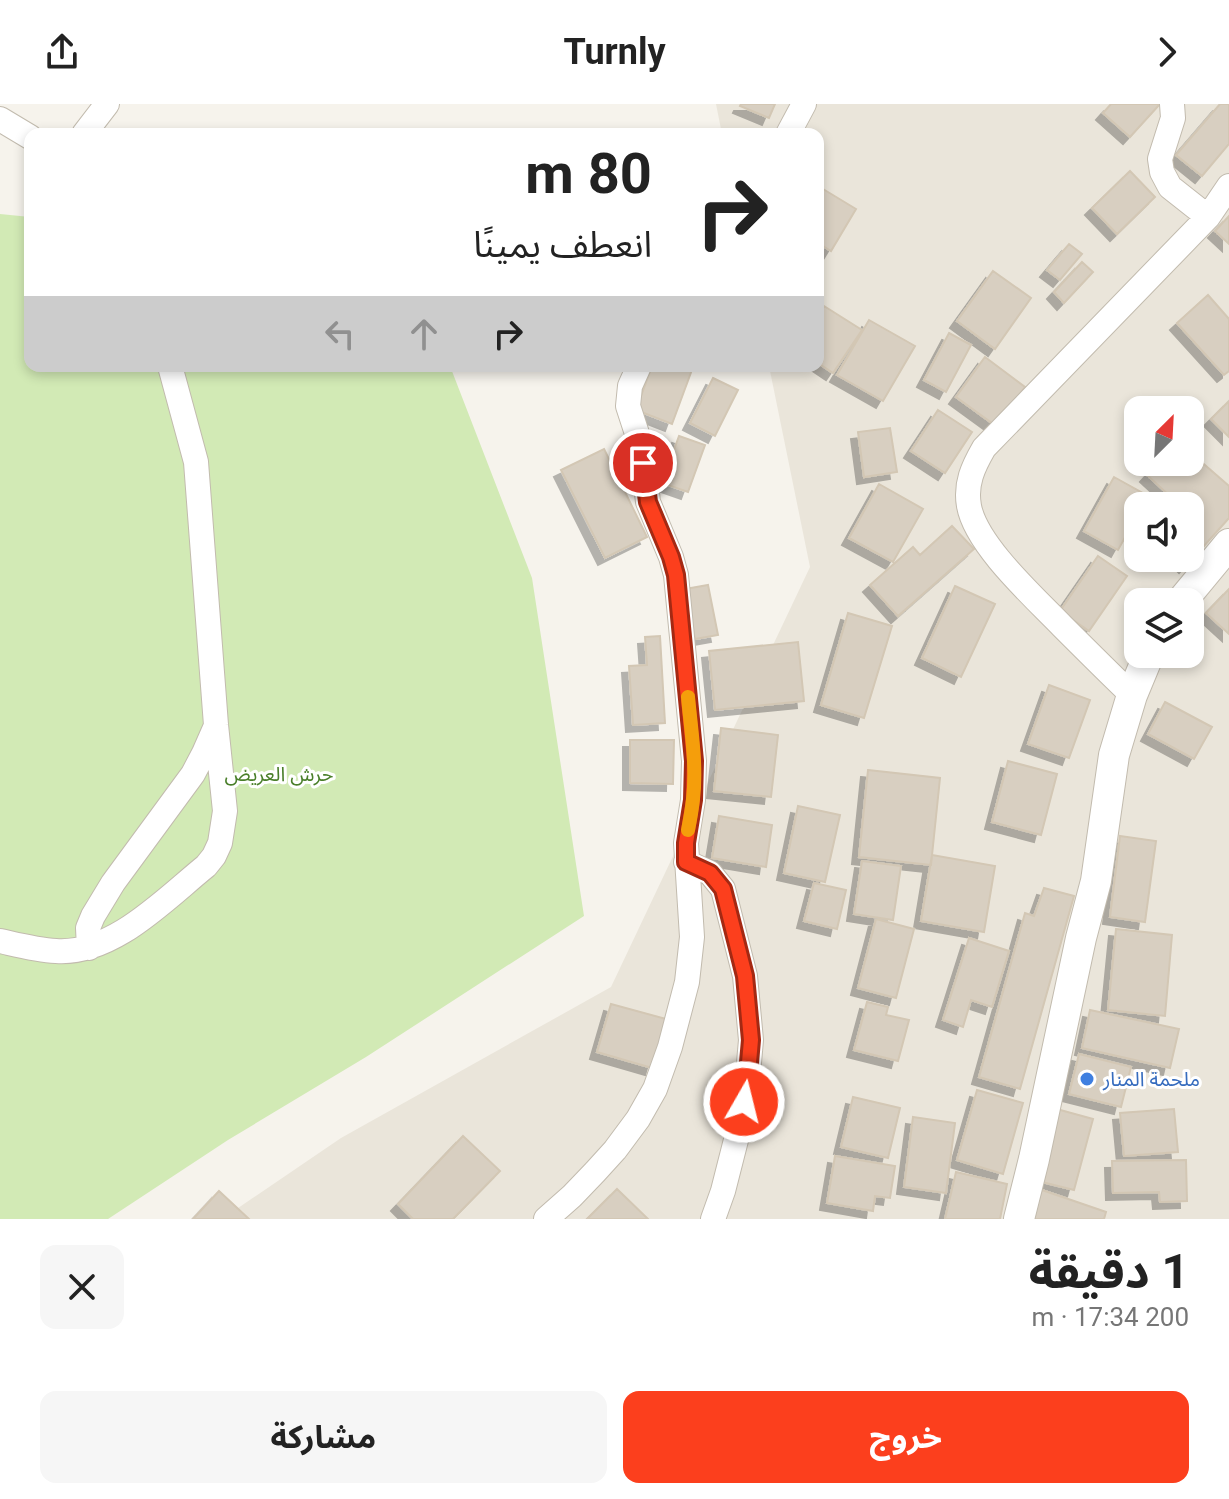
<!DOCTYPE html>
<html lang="ar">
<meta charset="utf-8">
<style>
:root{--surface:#fff;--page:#f6f6f6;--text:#222;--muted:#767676;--accent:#fc3f1d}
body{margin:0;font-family:Roboto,"Noto Sans Arabic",sans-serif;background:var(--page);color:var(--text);direction:rtl;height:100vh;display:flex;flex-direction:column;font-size:30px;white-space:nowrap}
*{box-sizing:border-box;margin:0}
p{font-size:26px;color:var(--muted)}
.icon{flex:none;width:44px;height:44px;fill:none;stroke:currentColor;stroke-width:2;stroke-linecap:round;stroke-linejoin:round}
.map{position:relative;height:1115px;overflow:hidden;direction:ltr}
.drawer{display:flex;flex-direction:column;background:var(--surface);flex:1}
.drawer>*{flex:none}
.top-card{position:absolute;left:24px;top:24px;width:800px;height:244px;border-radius:16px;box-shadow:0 4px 12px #0003;direction:rtl;background:#fff;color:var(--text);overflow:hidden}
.needle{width:52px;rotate:24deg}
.controls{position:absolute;left:1124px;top:292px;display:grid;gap:16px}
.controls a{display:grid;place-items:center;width:80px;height:80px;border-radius:16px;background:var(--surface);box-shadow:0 4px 12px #0003;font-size:40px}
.pin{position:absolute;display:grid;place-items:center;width:68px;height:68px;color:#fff;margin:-34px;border:4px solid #fff;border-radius:50%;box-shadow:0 2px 8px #0007}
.me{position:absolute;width:88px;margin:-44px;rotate:8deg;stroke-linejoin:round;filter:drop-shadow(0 0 6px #0008)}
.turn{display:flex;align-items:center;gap:28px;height:168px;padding:0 40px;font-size:36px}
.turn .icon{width:104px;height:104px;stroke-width:2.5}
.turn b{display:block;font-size:56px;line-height:68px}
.lanes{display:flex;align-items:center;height:76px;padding:0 40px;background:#0003;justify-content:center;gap:40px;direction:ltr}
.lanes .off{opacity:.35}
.round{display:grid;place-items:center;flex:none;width:84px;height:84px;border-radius:16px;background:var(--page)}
.overview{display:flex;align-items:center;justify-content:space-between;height:136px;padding:0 40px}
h1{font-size:48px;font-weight:700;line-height:60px}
.primary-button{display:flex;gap:16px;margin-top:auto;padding:16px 40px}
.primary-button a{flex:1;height:92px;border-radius:16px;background:var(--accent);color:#fff;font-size:32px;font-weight:700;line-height:92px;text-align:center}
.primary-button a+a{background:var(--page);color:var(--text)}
header{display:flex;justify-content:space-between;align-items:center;height:104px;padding:0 40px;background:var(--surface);font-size:36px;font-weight:700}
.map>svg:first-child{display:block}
</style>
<header><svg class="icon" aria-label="forward" viewBox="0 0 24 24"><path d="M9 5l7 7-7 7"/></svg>Turnly<svg class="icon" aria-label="share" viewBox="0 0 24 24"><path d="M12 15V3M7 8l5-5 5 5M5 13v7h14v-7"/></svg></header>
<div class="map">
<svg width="1229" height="1115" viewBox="0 0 1229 1115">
<defs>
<filter id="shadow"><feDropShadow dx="-7" dy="7" stdDeviation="0" flood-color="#0004"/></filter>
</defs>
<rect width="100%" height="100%" fill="#f6f3ec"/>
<!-- residential -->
<path fill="#eae5da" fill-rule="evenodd" d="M 716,0 L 1229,0 L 1229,1115 L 222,1115 L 341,1034 L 611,883 L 810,463 L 769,262 L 818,262 L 818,30 L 722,30 ZM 1138,306 L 1190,306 L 1190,358 L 1138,358 ZM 1138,402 L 1190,402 L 1190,454 L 1138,454 ZM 1138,498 L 1190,498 L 1190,550 L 1138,550 Z"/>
<!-- green -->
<path fill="#d2eab5" d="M 0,110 L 30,113 L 30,262 L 450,262 L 532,474 L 584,812 L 366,953 L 228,1036 L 108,1115 L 0,1115 Z"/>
<!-- building -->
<path fill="#d8cfc1" stroke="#d3c7b4" stroke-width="2" filter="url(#shadow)" d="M 741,0 L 775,0 L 769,14 L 740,2 Z
M 1111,0 L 1160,0 L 1130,33 L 1103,9 Z
M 1220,0 L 1229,0 L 1229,40 L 1202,72 L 1176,51 Z
M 1130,67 L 1155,93 L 1117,130 L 1092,104 Z
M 818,82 L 856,105 L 831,147 L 818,139 Z
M 1229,112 L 1229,140 L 1215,127 Z
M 1069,140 L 1082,150 L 1060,176 L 1047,166 Z
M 1082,158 L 1093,168 L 1064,199 L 1054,188 Z
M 993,167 L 1031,194 L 995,245 L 957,217 Z
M 1208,191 L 1229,215 L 1229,267 L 1224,271 L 1177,219 Z
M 824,202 L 862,226 L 833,269 L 818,259 L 818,211 Z
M 869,216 L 915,242 L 883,297 L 837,271 Z
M 949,229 L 971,241 L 946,288 L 924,276 Z
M 985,253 L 1025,283 L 996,322 L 956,293 Z
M 652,262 L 693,263 L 672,320 L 636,306 Z
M 713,274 L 738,286 L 715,332 L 690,319 Z
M 1229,297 L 1229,333 L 1211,315 Z
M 938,306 L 972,328 L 945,369 L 911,347 Z
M 890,324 L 897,368 L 864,373 L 858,328 Z
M 679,332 L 705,341 L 688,388 L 662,379 Z
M 604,345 L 647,433 L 605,454 L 561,366 Z
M 1190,348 L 1229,382 L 1229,414 L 1186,462 L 1178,454 L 1190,454 L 1190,402 L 1165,402 L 1172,394 L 1147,371 L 1159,358 L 1190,358 Z
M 1114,373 L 1148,392 L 1143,402 L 1138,402 L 1138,410 L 1118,446 L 1084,427 Z
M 879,380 L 923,405 L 893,458 L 849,434 Z
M 952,422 L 974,445 L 898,512 L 870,481 L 913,443 L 920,451 Z
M 1098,452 L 1127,472 L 1089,527 L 1060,507 Z
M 708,481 L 718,531 L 695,535 L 685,485 Z
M 955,482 L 995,500 L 961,573 L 922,554 Z
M 1229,485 L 1229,530 L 1206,509 Z
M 848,509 L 892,522 L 864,614 L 821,601 Z
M 660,532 L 665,619 L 633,621 L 629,562 L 647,561 L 645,533 Z
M 798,538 L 804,597 L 715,606 L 709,547 Z
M 1049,581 L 1090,596 L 1069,654 L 1028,640 Z
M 1165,598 L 1212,623 L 1194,655 L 1148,630 Z
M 721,624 L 778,631 L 771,693 L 714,687 Z
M 630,636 L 674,636 L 673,680 L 630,679 Z
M 1008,657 L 1057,670 L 1041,731 L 992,718 Z
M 868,666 L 940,674 L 931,761 L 859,753 Z
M 798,702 L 840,711 L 825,778 L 784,769 Z
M 719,712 L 772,721 L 766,763 L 712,754 Z
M 1120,732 L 1156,737 L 1145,818 L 1110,813 Z
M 932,751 L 995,762 L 984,828 L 921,817 Z
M 862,757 L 901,762 L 893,816 L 854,810 Z
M 814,779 L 846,786 L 837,825 L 804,817 Z
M 1044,784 L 1074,792 L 1020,985 L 979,973 L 1025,809 L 1034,812 Z
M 876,815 L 914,825 L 896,894 L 858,884 Z
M 1116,825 L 1172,831 L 1165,912 L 1108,906 Z
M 969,834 L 1009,847 L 992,903 L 971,896 L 963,923 L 943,916 Z
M 867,898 L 888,903 L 886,911 L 909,916 L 898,957 L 854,946 Z
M 611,900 L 666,915 L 652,964 L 597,948 Z
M 1090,906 L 1179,925 L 1170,964 L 1082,944 Z
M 1079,950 L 1131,963 L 1121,1003 L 1069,990 Z
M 977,986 L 1023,999 L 1003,1070 L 957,1056 Z
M 853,993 L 900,1004 L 888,1054 L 841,1043 Z
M 1053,1004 L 1093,1015 L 1074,1086 L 1034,1076 Z
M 1174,1005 L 1178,1048 L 1124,1052 L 1120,1009 Z
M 913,1013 L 955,1019 L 946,1089 L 904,1083 Z
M 463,1032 L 500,1067 L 453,1115 L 413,1115 L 398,1100 Z
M 835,1052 L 895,1062 L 890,1094 L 875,1092 L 873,1107 L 827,1099 Z
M 1186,1056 L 1187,1097 L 1160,1098 L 1159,1088 L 1113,1089 L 1112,1057 Z
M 956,1068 L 1007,1080 L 1000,1115 L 945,1115 Z
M 617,1085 L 648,1115 L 587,1115 Z
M 1042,1086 L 1106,1108 L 1104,1115 L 1032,1115 Z
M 219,1087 L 249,1115 L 193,1115 Z"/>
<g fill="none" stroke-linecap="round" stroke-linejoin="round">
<defs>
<path id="minor" d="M 1172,0 L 1173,14 L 1160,55 L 1162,68 L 1170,83 L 1208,113
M 0,15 L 30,33
M 84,30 L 107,0
M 788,30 L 804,0
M 1132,591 C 1108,568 1085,545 1062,522 C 1034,493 976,441 969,402 C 965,380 973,363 984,344 L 1208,113 L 1229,82
M 686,758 L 710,769 L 723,785 L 745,872 L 751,936 L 747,981 L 737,1032 L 723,1087 L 713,1115
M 0,837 C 18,841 37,846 56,847 C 113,851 165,795 206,762 L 214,752 L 220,739 L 225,707 L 216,621 L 196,358 L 170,262
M 89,844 L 88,824 L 93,812 L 113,779 L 193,670 L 204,649 L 215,624
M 546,1115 L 572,1092 L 595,1068 L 615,1046 L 638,1015 L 655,985 L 670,943 L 687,878 L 692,833 L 686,739 L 693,696 L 694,657 L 676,471 L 671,453 L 648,398 L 642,345 L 628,302 L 630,282 L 639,262"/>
<path id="tertiary" d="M 1181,498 L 1229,440
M 1019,1115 L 1034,1055 L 1081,834 L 1096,777 L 1114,651 L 1132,591 L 1149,550"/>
</defs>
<!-- minor casing -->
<use href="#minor" stroke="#c2bbae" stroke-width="26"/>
<!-- tertiary casing -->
<use href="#tertiary" stroke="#c2bbae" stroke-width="32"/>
<!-- minor -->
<use href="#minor" stroke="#fff" stroke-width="24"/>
<!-- tertiary -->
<use href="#tertiary" stroke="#fff" stroke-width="30"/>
</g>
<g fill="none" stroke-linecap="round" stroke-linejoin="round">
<defs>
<path id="route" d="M 643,359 L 648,398 L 671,453 L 676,471 L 694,657 L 693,696 L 686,739 L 686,758 L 710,769 L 723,785 L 745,872 L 751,936 L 747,981 L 744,998"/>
</defs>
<!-- route casing -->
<use href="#route" stroke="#a42913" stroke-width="20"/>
<!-- route -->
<use href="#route" stroke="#fc3f1d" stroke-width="14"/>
<!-- slow -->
<path stroke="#f59e0b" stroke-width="14" d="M 688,726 C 690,716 692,705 693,695 C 697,661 691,626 688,593"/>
</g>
<!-- markers -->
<circle fill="#3f7fe0" stroke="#fff" stroke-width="3" cx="1087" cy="975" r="8"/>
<g text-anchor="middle" stroke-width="6" stroke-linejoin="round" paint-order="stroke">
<!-- park labels -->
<g font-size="20" fill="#4a7f2a" stroke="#fff">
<text x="279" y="677">حرش العريض</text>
</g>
<!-- shop labels -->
<g font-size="20" fill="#366cbe" stroke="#fff" text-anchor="start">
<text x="1103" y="982">ملحمة المنار</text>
</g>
</g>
</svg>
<div class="controls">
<a><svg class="needle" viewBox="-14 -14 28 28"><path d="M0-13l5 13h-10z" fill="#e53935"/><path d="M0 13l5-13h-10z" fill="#767676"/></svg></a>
<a><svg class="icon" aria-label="sound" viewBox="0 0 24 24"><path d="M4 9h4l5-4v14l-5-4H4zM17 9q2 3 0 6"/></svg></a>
<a><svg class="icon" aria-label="layers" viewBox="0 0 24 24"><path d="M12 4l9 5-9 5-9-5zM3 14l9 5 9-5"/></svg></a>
</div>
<div class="pin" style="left:643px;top:359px;background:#d93025"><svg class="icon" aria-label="arrive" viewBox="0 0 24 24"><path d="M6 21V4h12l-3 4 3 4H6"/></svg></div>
<svg class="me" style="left:744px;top:998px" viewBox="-20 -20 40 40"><circle r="17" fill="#fc3f1d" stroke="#fff" stroke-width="3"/><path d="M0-11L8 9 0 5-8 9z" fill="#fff"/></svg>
<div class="top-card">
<div class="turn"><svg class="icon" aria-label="right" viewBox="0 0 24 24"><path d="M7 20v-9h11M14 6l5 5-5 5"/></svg><div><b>80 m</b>انعطف يمينًا</div></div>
<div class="lanes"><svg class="icon off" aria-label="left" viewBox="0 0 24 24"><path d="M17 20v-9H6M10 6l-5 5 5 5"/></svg><svg class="icon off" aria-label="ahead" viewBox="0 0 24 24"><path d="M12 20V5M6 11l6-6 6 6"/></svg><svg class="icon" aria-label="right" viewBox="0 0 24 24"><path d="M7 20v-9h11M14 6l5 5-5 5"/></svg></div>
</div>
</div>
<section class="drawer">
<div class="overview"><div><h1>1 دقيقة</h1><p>200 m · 17:34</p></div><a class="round"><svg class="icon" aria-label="close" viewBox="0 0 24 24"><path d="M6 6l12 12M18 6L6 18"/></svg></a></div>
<div class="primary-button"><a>خروج</a><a>مشاركة</a></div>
</section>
